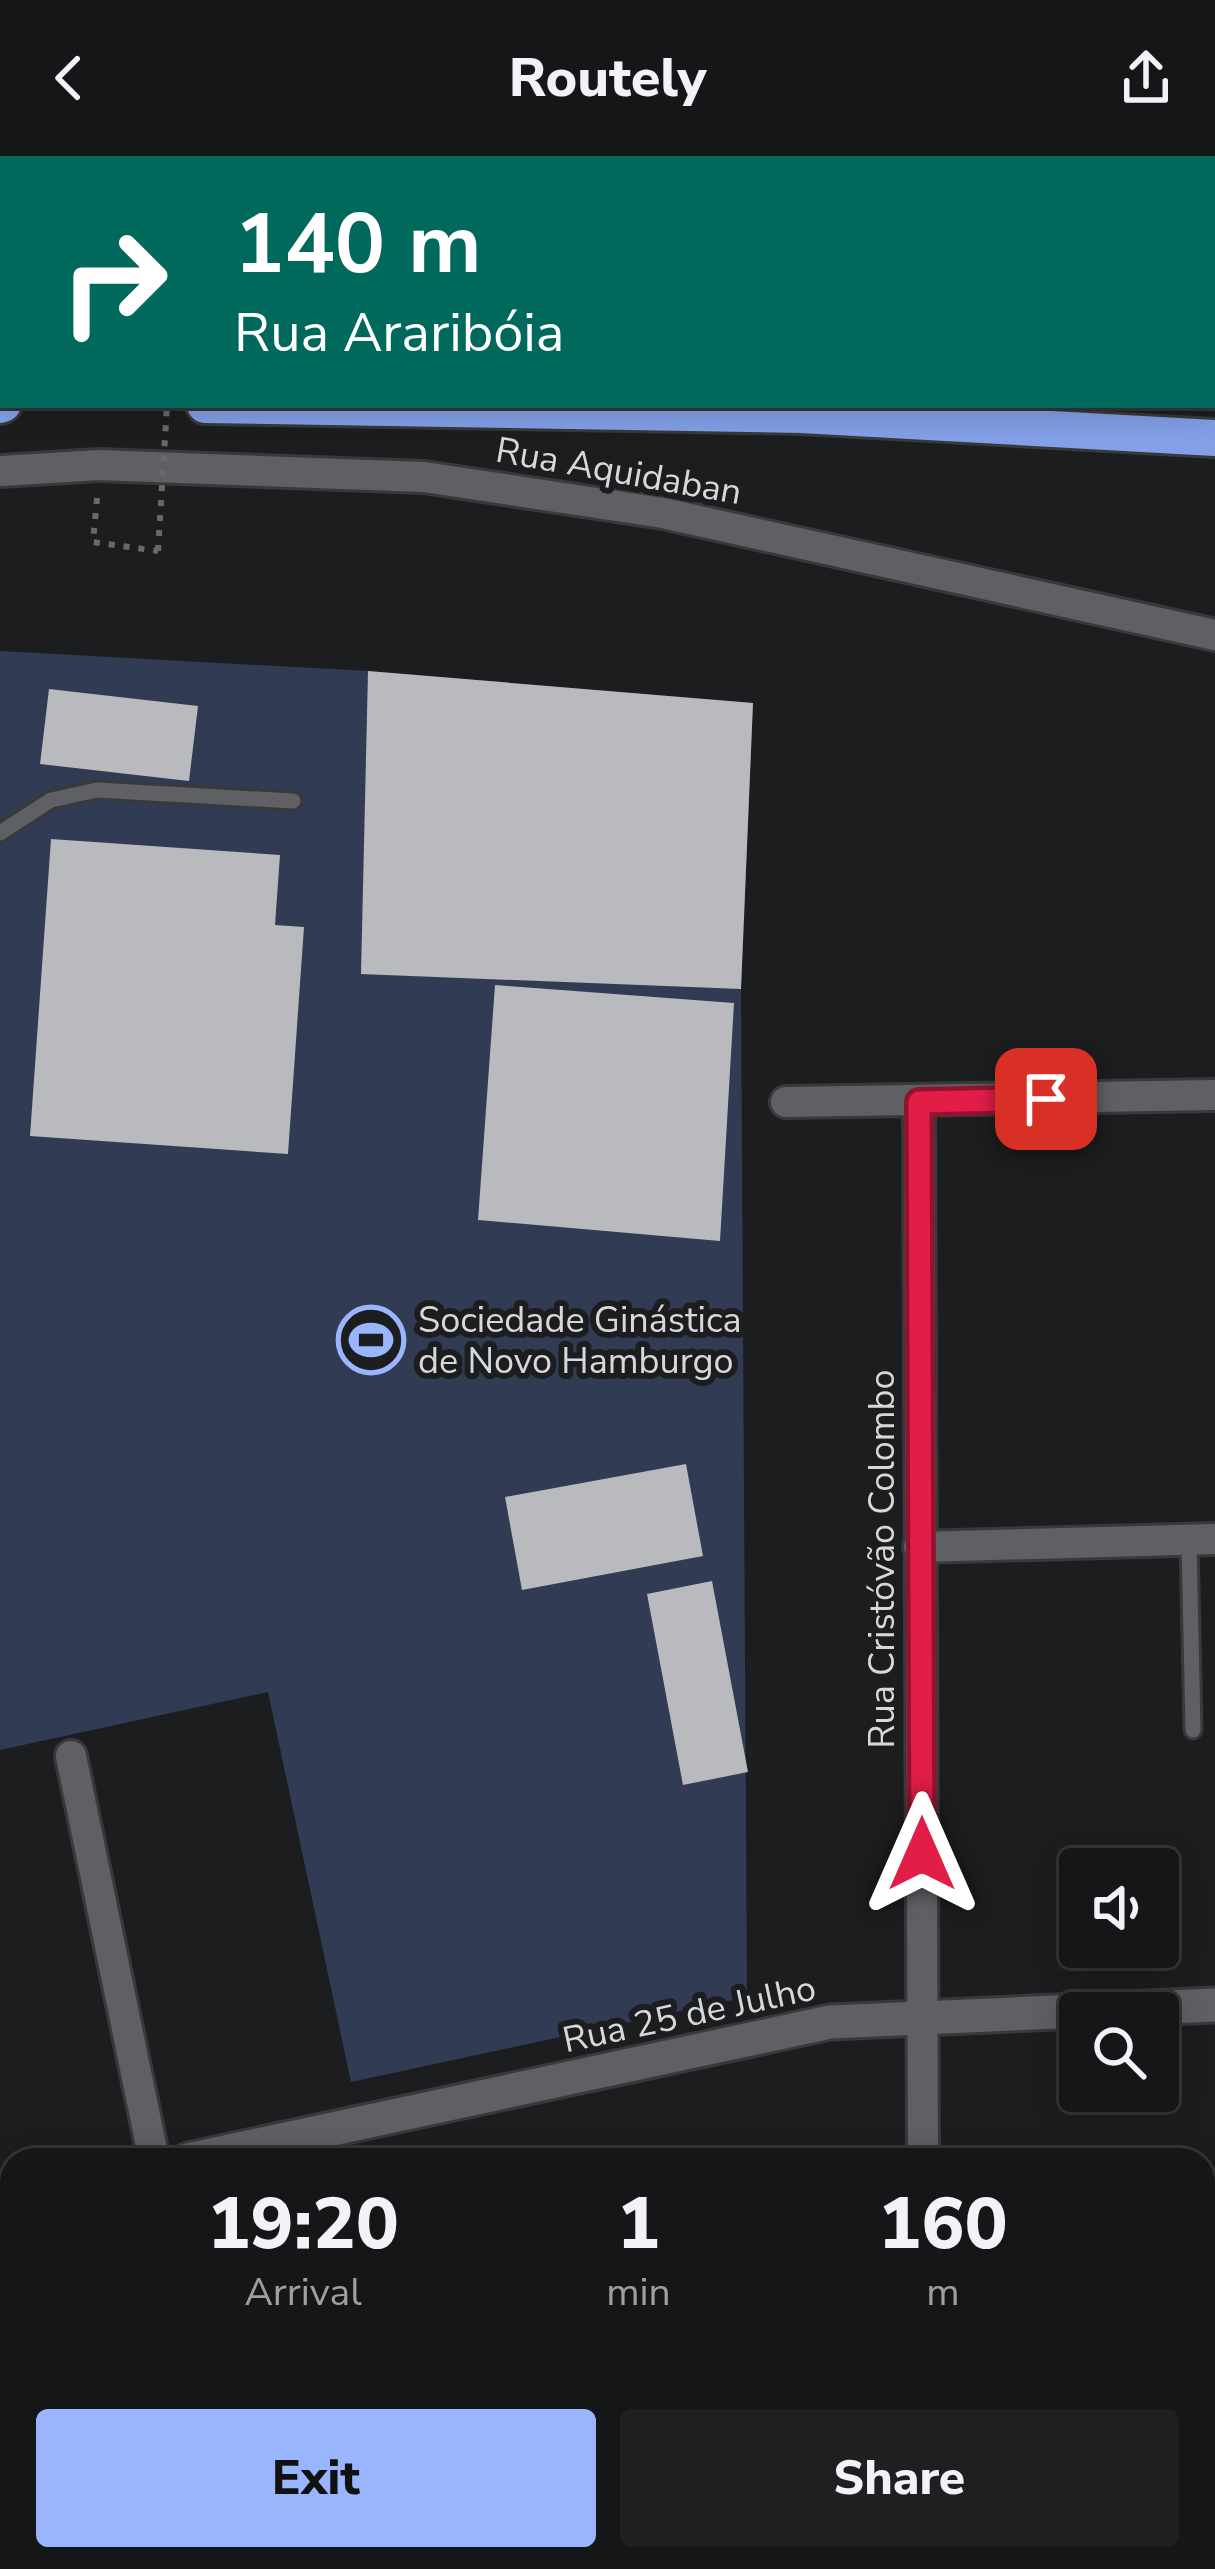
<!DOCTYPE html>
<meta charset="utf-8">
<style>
:root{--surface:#151617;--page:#1e1f20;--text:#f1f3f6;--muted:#9d9fa1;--line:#343536;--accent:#98b5fd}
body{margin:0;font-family:"Nunito Sans",sans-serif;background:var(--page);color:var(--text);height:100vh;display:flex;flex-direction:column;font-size:45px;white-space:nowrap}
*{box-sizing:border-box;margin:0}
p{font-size:39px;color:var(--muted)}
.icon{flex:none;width:66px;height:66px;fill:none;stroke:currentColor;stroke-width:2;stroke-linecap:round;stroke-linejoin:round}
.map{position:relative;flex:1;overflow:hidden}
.side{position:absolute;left:0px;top:1992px;width:1215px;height:423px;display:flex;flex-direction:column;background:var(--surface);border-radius:36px 36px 0 0;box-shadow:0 6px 30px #0003,0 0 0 3px var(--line)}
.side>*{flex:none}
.banner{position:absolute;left:0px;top:0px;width:1215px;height:252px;box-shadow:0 6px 30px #0003,0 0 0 3px var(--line);background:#00695c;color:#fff;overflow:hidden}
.fabs{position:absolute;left:1059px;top:1692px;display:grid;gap:24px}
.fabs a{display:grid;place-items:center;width:120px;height:120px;border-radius:12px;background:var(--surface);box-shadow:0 6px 30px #0003,0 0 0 3px var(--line);font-size:60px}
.pin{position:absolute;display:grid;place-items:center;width:102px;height:102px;color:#fff;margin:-51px;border-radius:24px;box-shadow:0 6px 18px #0006}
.me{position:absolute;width:132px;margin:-66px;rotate:0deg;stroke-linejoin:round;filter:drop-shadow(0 0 9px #0008)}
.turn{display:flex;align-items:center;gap:42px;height:252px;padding:0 36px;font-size:54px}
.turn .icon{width:156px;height:156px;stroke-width:2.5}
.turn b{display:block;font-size:84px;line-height:102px}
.eta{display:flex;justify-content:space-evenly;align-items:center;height:204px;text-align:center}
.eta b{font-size:72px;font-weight:800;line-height:84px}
.primary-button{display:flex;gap:24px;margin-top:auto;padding:24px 36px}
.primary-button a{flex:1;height:138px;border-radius:12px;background:var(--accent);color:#111;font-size:48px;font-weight:800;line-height:138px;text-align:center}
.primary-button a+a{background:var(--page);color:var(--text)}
header{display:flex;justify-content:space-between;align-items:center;height:156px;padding:0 36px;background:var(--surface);font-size:54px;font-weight:800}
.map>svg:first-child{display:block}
</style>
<header><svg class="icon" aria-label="back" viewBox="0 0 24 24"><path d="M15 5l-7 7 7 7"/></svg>Routely<svg class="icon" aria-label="share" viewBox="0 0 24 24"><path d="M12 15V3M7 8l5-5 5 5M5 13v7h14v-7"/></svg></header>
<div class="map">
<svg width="1215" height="2413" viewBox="0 0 1215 2413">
<rect width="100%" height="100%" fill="#1c1d1f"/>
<!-- green -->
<path fill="#313b53" d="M 0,495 L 368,515 L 753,547 L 741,833 L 747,1841 L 351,1926 L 268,1536 L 0,1594 Z"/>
<!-- building -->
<path fill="#b9babd" d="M 368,515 L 753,547 L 741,833 L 361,818 Z
M 49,533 L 198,550 L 189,625 L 40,608 Z
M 51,683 L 280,699 L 275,769 L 304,771 L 288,998 L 30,980 Z
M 495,829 L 734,847 L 720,1085 L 478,1064 Z
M 686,1308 L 703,1400 L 522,1434 L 505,1341 Z
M 712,1425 L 748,1616 L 683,1629 L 647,1438 Z"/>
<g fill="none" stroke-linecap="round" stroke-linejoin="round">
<defs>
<path id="service" d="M 0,677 L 51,644 L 97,634 L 293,645
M 1189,1384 L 1193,1574
M 0,2285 L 12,2283"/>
<path id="minor" d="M 0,315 L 99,309 L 424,321 L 663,357 L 1215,479
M 786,946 L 1215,939
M 919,946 L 923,2004
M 919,1391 L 1215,1383
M 71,1600 L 154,2004
M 229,2403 L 231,2413
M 522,2413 L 568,2403
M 922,2413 L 922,2403"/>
<path id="tertiary" d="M 188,2004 L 830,1866 L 1215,1849
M 0,2046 L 12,2043"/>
<path id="motorway" d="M 0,130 L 3,131
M 0,203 L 3,203
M 1212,205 L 1215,205
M 0,249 L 3,248
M 205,249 L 803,259
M 783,258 L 1215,282"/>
</defs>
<!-- service casing -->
<use href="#service" stroke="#38393a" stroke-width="21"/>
<!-- minor casing -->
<use href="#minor" stroke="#38393a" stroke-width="36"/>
<!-- tertiary casing -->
<use href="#tertiary" stroke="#38393a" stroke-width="39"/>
<!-- motorway casing -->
<use href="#motorway" stroke="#38393a" stroke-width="42"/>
<!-- path -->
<path stroke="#68696b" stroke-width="6" stroke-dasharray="6 9" stroke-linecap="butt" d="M 0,48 L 3,49
M 97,342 L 93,386 L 158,395"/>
<!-- service -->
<use href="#service" stroke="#5f6063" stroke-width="15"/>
<!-- minor -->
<use href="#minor" stroke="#5f6063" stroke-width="30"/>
<!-- tertiary -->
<use href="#tertiary" stroke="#5f6063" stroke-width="33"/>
<!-- motorway -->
<use href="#motorway" stroke="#83a0e8" stroke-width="36"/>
<!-- path-bridge -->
<path stroke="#68696b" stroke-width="6" stroke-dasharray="6 9" stroke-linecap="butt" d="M 158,395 L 167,249"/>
</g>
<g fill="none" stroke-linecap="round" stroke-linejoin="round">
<defs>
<path id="route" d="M 922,1698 L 919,946 L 1046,943"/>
</defs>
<!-- route casing -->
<use href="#route" stroke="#92132f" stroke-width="30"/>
<!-- route -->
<use href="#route" stroke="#e11d48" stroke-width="21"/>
</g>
<!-- icons -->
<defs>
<symbol id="stadium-ring" viewBox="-11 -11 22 22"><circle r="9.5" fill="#1c1d1f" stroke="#98b5fd" stroke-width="1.5"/><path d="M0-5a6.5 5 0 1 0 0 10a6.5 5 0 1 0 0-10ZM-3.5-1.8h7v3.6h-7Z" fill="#98b5fd"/></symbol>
</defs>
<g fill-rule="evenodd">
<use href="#stadium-ring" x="333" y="1146" width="76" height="76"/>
</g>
<g text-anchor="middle" stroke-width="12" stroke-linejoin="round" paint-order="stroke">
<!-- street labels -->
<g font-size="36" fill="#d7d8d9" stroke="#1c1d1f">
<text transform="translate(619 314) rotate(10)" y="13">Rua Aquidaban</text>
<text transform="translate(881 1403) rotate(-90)" y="13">Rua Cristóvão Colombo</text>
<text transform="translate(689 1857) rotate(-12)" y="13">Rua 25 de Julho</text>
</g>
<!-- poi labels -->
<g font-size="36" fill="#d7d8d9" stroke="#1c1d1f" text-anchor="start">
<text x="418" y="1176">Sociedade Ginástica<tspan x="418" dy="41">de Novo Hamburgo</tspan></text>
</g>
</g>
</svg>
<div class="fabs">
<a><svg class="icon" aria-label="sound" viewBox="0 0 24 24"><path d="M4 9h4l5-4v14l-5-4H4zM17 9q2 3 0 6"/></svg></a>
<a><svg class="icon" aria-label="search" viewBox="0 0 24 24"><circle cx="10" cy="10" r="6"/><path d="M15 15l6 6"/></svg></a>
</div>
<div class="pin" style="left:1046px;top:943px;background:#d93025"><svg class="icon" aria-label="arrive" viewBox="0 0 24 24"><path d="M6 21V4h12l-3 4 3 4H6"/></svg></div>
<svg class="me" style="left:922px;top:1698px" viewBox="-20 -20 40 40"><path d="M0-17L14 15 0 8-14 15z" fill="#e11d48" stroke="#fff" stroke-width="4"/></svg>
<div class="banner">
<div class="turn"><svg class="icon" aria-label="right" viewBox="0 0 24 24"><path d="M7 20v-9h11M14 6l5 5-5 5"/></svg><div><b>140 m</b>Rua Araribóia</div></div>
</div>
<section class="side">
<div class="eta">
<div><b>19:20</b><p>Arrival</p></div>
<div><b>1</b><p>min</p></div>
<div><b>160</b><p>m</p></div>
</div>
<div class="primary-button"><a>Exit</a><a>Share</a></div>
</section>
</div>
